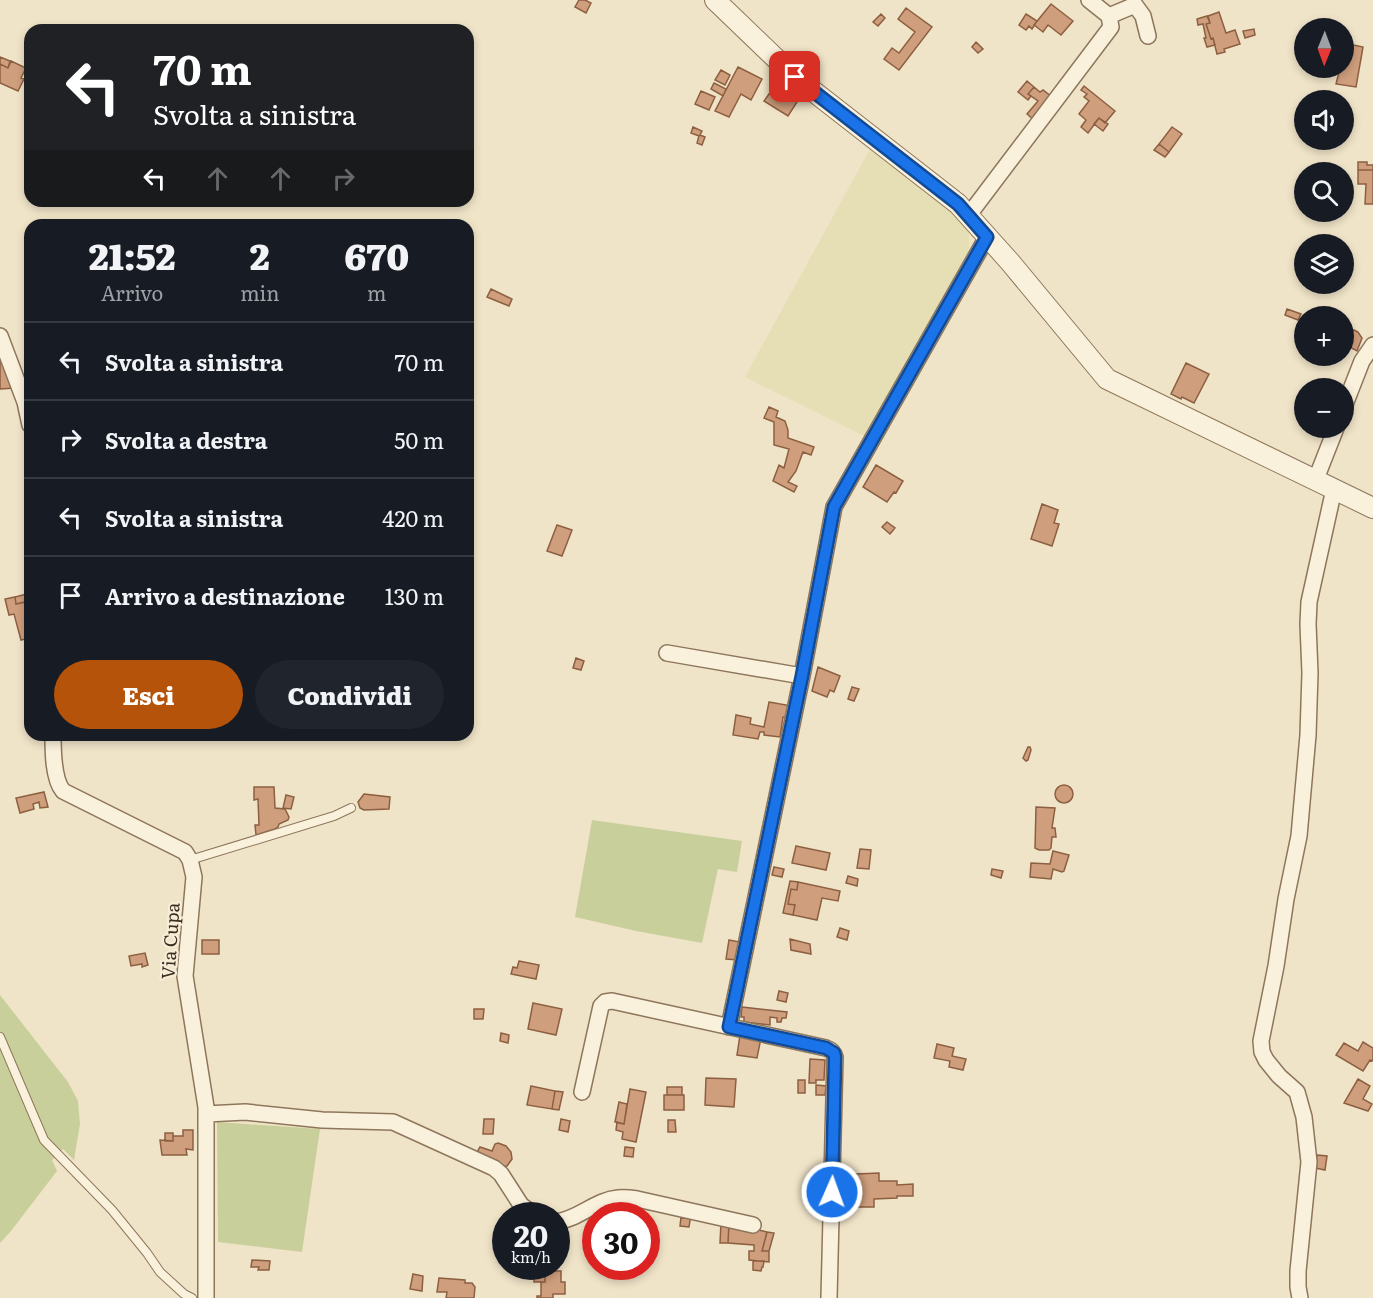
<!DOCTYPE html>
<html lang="it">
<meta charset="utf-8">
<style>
:root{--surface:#171b24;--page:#20242c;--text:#f1f3f6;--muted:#9ea1a6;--line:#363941;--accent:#b45309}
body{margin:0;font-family:Literata,serif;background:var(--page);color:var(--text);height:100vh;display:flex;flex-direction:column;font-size:22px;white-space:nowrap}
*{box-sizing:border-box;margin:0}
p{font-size:20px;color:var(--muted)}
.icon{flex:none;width:33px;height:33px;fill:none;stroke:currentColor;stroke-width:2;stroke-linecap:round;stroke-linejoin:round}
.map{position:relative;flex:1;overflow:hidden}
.details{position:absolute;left:24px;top:219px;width:450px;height:522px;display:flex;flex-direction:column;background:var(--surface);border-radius:18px;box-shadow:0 3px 9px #0003}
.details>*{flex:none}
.guide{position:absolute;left:24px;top:24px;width:450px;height:183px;border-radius:18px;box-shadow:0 3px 9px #0003;background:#202124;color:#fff;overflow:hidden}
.needle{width:39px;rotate:181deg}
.controls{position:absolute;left:1294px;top:18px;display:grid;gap:12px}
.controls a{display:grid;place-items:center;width:60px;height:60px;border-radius:50%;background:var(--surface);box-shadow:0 3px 9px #0003;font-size:30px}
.speed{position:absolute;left:492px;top:1202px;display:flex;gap:12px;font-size:30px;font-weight:700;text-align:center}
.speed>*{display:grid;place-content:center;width:78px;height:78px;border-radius:50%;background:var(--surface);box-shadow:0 3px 9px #0003;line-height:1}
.speed small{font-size:15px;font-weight:400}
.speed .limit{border:9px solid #d22;background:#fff;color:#111}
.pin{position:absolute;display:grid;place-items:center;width:51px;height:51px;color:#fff;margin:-26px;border-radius:12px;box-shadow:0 3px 9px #0006}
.me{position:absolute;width:66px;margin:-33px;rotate:2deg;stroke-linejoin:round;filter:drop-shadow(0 0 4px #0008)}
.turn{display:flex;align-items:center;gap:21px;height:126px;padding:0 30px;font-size:27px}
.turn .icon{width:78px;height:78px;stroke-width:2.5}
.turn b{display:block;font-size:42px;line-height:51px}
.lanes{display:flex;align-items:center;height:57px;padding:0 30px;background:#0003;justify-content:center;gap:30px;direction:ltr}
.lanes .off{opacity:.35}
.eta{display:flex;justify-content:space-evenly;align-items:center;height:102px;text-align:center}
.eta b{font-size:36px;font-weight:800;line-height:42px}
.action{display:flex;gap:12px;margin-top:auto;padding:12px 30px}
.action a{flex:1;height:69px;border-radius:36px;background:var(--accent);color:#fff;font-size:24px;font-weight:800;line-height:69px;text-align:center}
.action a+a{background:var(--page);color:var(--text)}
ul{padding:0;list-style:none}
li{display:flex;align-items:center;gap:18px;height:78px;padding:0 30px;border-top:2px solid var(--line)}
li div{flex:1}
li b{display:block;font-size:22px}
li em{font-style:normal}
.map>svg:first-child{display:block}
</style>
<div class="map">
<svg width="1373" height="1298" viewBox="0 0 1373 1298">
<rect width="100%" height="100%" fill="#f0e4c8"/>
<!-- farmland -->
<path fill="#e6deb5" d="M 875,140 L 969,228 L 969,247 L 966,268 L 866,437 L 745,377 Z"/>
<!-- green -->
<path fill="#c9cf9b" d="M 592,820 L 742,841 L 737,872 L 718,869 L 702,943 L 636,931 L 575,917 Z
M 0,995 L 68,1082 L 78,1101 L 80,1124 L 74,1160 L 63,1149 L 52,1160 L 57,1171 L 11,1231 L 0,1243 Z
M 217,1122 L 320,1129 L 302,1252 L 218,1242 Z"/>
<!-- building -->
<path fill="#cf9f7d" stroke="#8d5f41" stroke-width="1.5" d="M 579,0 L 585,0 L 591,3 L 586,13 L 575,7 Z
M 1051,4 L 1073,21 L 1061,35 L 1048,25 L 1043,32 L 1034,25 Z
M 906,8 L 932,27 L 899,70 L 884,59 L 892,48 L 899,53 L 915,32 L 898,19 Z
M 1219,12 L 1226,33 L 1235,30 L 1240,44 L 1224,49 L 1225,52 L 1217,54 L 1213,38 L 1211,39 L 1206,24 L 1210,23 L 1208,16 Z
M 881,14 L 885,18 L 878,26 L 873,22 Z
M 1026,14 L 1037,21 L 1032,29 L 1029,26 L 1026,30 L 1019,25 Z
M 1207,16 L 1210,23 L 1206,24 L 1211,39 L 1213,38 L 1215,45 L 1207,47 L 1204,38 L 1206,38 L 1203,24 L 1198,25 L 1197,19 Z
M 1254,29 L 1255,35 L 1245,38 L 1243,31 Z
M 976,42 L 983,49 L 978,53 L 972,47 Z
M 1344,43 L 1363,47 L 1356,87 L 1336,84 L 1340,68 L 1344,68 Z
M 0,57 L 10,61 L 8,68 L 0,64 Z
M 11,61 L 26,68 L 21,78 L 24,79 L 18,91 L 0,83 L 0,64 L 8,68 Z
M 738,67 L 762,79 L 751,100 L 741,94 L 729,117 L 715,111 Z
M 721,70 L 730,75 L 725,85 L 715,80 Z
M 1027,81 L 1034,87 L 1028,94 L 1031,96 L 1028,100 L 1018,92 Z
M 714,83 L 726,89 L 723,96 L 711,89 Z
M 781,85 L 789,90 L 786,95 L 778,89 Z
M 1084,86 L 1115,111 L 1105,123 L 1099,118 L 1088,133 L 1081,127 L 1086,120 L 1079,114 L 1089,101 L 1084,97 L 1087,94 L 1081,90 Z
M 774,87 L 797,102 L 788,116 L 764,101 Z
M 1034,87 L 1040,92 L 1043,90 L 1052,97 L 1035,121 L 1027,114 L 1038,101 L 1028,94 Z
M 701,91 L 715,97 L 709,110 L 695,104 Z
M 1099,118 L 1108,124 L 1103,131 L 1094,124 Z
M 693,127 L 702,131 L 700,135 L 705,137 L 702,145 L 697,143 L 699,136 L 691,133 Z
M 1172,127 L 1182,134 L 1169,152 L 1159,144 Z
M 1159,144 L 1169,152 L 1165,157 L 1154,150 Z
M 1358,162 L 1367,162 L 1367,165 L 1373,165 L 1373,170 L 1358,170 Z
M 1358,170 L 1373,170 L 1373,204 L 1365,204 L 1366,184 L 1358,184 Z
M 491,289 L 512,299 L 509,306 L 487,297 Z
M 1287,309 L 1301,314 L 1298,320 L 1285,315 Z
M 1354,330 L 1358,332 L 1362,338 L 1357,351 L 1346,345 L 1351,331 Z
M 0,357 L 4,357 L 14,388 L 0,389 Z
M 1186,363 L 1209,374 L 1194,403 L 1182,397 L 1181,399 L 1171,394 Z
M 769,407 L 778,411 L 776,417 L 785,421 L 788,430 L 788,438 L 814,447 L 811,455 L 803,452 L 796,471 L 788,482 L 797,486 L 794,492 L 773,481 L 779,465 L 784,468 L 789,449 L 774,445 L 774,422 L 764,418 Z
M 876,465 L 903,481 L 896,493 L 894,492 L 887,502 L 863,487 Z
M 1042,504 L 1058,510 L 1054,523 L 1059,524 L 1052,546 L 1031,539 Z
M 887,522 L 895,528 L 890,534 L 882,527 Z
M 557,525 L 572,530 L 562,556 L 547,551 Z
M 27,594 L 29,601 L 16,604 L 15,597 Z
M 15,597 L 16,604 L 30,601 L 30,638 L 21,640 L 14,614 L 9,615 L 5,599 Z
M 576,658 L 584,661 L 581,670 L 573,668 Z
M 818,667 L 840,676 L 834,692 L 830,690 L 827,697 L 812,691 Z
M 852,687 L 859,689 L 854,701 L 848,699 Z
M 769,702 L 792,706 L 790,718 L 783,717 L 780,737 L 764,735 L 764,732 L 760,732 L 758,739 L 733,735 L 736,715 L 751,718 L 750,724 L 764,727 Z
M 1028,747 L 1030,747 L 1031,750 L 1028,760 L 1026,761 L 1023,758 Z
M1055 794a9 9 0 1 1 18 0a9 9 0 1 1-18 0Z
M 254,787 L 274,787 L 275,808 L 285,809 L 289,817 L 288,820 L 279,824 L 278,827 L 275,829 L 256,835 L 255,825 L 259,825 L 258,799 L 254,800 Z
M 44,792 L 48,807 L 40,808 L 39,802 L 33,804 L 34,809 L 20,813 L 16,798 Z
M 364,794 L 390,797 L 389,809 L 364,810 L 360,808 L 358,802 Z
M 286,795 L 294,797 L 291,809 L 283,808 Z
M 1036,807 L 1055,808 L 1052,828 L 1055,828 L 1056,837 L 1052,837 L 1051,848 L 1049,850 L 1039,850 L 1035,848 Z
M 796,846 L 830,853 L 826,870 L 792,863 Z
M 860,849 L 871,850 L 869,869 L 857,868 Z
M 1053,851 L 1069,855 L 1064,871 L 1062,872 L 1053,869 L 1051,879 L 1030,877 L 1031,863 L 1050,864 Z
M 774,867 L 784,869 L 782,877 L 772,875 Z
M 992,869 L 1003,871 L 1001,878 L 991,875 Z
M 848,876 L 858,879 L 857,886 L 846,883 Z
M 790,881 L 798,882 L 797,890 L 791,889 L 788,904 L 795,905 L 793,915 L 783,913 Z
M 798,882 L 840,891 L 838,901 L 822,898 L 817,920 L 793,915 L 795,905 L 788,904 L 791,889 L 797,890 Z
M 840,928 L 849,931 L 847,940 L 837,937 Z
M 790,939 L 810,944 L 811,954 L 791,950 Z
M 202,940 L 219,940 L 219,954 L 202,954 Z
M 729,940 L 740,942 L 738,960 L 726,959 Z
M 145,953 L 148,965 L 142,967 L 142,964 L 131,966 L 129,956 Z
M 519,961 L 539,965 L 536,979 L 511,974 L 513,967 L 517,968 Z
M 779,991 L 788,993 L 786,1002 L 777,1000 Z
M 533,1003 L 562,1009 L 556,1035 L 528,1029 Z
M 742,1007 L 787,1012 L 786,1018 L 782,1018 L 781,1022 L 777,1022 L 777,1018 L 770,1017 L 770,1025 L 744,1022 L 744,1017 L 741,1017 Z
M 474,1009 L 484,1009 L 483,1019 L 474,1019 Z
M 501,1033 L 509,1035 L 508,1043 L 500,1041 Z
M 740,1035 L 761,1038 L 757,1058 L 737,1055 Z
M 1363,1042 L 1373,1048 L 1373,1059 L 1372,1061 L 1370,1060 L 1363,1071 L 1336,1055 L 1344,1043 L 1358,1051 Z
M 937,1044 L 954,1048 L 952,1056 L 966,1059 L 963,1070 L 949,1067 L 950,1061 L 934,1058 Z
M 810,1059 L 825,1060 L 824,1080 L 816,1080 L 816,1083 L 809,1083 Z
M 706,1078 L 736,1079 L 734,1107 L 705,1105 Z
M 1358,1079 L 1370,1086 L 1363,1099 L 1372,1104 L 1368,1111 L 1344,1103 Z
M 798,1080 L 805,1080 L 805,1093 L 798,1093 Z
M 816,1085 L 826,1086 L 825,1095 L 816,1095 Z
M 531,1086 L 555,1091 L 552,1109 L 527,1105 Z
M 667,1087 L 682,1087 L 682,1095 L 667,1095 Z
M 630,1089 L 646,1092 L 636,1142 L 622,1139 L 623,1132 L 616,1130 L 617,1122 L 624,1124 Z
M 555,1091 L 563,1092 L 559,1110 L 552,1109 Z
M 664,1095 L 684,1095 L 684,1110 L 664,1110 Z
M 619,1102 L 627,1104 L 624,1124 L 615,1122 Z
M 484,1119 L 494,1119 L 493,1134 L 483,1134 Z
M 561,1119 L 570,1121 L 568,1132 L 559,1130 Z
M 668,1120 L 675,1120 L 676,1132 L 668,1132 Z
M 183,1130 L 193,1130 L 193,1150 L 186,1149 L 187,1155 L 162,1155 L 160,1140 L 173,1141 L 173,1136 L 183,1136 Z
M 165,1133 L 173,1133 L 173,1141 L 165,1141 Z
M 498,1143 L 506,1146 L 511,1152 L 512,1159 L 507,1166 L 500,1167 L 476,1154 L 480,1147 L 492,1151 L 495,1144 Z
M 625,1147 L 634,1148 L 633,1157 L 624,1156 Z
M 1317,1155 L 1327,1156 L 1325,1170 L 1315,1168 Z
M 879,1173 L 879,1181 L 897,1181 L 897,1185 L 913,1184 L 913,1196 L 897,1196 L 897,1198 L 874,1199 L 874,1207 L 857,1207 L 856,1174 Z
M 685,1213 L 691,1214 L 689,1227 L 680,1226 L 681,1217 L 684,1218 Z
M 721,1222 L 729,1223 L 728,1243 L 720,1243 Z
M 729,1223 L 767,1232 L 762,1251 L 769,1251 L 769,1262 L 749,1260 L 749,1251 L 754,1251 L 754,1245 L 728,1243 Z
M 767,1232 L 774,1233 L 769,1251 L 762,1251 Z
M 252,1260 L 270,1261 L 269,1270 L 258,1270 L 259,1267 L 251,1267 Z
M 753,1261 L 764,1261 L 763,1267 L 762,1267 L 761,1271 L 753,1270 Z
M 534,1271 L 545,1271 L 545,1282 L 534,1282 Z
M 545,1271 L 561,1271 L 561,1282 L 565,1282 L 565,1294 L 553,1294 L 553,1298 L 537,1298 L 537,1296 L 541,1296 L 541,1282 L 545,1282 Z
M 413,1274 L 423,1276 L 422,1291 L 410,1289 Z
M 439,1278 L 465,1280 L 465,1283 L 472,1283 L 475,1287 L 474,1298 L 446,1298 L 447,1292 L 437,1292 Z"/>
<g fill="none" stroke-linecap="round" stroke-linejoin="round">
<defs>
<path id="service" d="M 190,860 L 334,816 L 351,808
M 0,1037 L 44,1140 L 112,1210 L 147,1253 L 160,1272 L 184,1294 L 192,1298"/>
<path id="minor" d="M 1109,16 L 1135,5 L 1143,16 L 1148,36
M 968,216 L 1111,27 L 1109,16 L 1089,0
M 0,336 L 25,402 L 30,425
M 1344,407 L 1362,361 L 1373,345
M 1316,479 L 1336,428
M 667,653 L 802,676
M 53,735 C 53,751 53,779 63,791 L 185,852 L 190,860 L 194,877 L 185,976 L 206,1107 L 206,1298
M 729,1027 L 802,676 L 834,507 L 987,237
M 582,1092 L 601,1006 L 605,1002 L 612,1001 L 826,1048 C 831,1050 834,1052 835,1057 L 829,1298
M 206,1114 L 245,1112 L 322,1120 L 393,1122 L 494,1168 L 501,1174 L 521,1205 L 535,1215
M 556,1222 C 579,1219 595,1200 618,1198 C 624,1197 631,1198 637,1199 L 753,1225
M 1300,1298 L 1298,1287 L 1298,1271 L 1309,1162 L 1304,1117 L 1297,1092 L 1279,1076 L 1266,1060 L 1262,1052 L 1261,1041 L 1276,966 L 1286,899 L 1299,836 L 1308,735 L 1310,673 L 1308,624 L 1309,602 L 1334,489"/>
<path id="tertiary" d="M 715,0 L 795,77 L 958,204 L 1010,262 L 1107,379 L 1373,508"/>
</defs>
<!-- service casing -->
<use href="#service" stroke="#8d765c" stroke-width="10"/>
<!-- minor casing -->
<use href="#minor" stroke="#8d765c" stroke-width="18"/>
<!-- tertiary casing -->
<use href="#tertiary" stroke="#8d765c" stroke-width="22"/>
<!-- service -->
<use href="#service" stroke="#faf1dc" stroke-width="8"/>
<!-- minor -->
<use href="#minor" stroke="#faf1dc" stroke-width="15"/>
<!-- tertiary -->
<use href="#tertiary" stroke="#faf1dc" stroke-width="20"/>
</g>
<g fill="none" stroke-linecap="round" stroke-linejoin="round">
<defs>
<path id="route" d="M 795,77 L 958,204 L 987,237 L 834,507 L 802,676 L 729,1027 L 826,1048 L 834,1053 L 835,1057 L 832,1192"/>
</defs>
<!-- route casing -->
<use href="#route" stroke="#114b97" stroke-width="15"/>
<!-- route -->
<use href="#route" stroke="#1a73e8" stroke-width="10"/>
</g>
<g text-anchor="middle" stroke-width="4.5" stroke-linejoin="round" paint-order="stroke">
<!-- street labels -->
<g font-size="18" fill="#3d2e20" stroke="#f7eed8">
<text transform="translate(171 941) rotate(-86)" y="6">Via Cupa</text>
</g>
</g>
</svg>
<div class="controls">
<a><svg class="needle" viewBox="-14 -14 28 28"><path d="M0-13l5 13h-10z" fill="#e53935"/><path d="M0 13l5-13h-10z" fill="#9ea1a6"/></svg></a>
<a><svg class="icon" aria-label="sound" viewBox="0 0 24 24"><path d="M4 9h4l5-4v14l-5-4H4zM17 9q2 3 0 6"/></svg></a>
<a><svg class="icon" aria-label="search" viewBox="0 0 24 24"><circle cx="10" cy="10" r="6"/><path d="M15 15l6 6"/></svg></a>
<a><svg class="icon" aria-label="layers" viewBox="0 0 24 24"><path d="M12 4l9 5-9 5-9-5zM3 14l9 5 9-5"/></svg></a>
<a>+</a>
<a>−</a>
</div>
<div class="speed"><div>20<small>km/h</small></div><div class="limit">30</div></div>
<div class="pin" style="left:795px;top:77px;background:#d93025"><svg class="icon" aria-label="arrive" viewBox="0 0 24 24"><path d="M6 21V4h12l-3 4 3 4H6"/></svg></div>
<svg class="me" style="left:832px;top:1192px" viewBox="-20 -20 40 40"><circle r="17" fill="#1a73e8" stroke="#fff" stroke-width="3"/><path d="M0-11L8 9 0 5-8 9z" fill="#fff"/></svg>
<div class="guide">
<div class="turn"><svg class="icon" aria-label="left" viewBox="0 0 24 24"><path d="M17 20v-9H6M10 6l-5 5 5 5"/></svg><div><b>70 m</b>Svolta a sinistra</div></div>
<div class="lanes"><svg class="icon" aria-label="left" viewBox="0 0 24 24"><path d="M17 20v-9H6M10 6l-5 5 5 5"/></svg><svg class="icon off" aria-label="ahead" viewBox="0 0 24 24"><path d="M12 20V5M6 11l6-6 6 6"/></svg><svg class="icon off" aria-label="ahead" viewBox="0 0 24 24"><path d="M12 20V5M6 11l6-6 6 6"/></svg><svg class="icon off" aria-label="right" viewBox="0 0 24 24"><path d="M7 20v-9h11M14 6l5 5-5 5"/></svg></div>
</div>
<section class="details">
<div class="eta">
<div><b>21:52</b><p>Arrivo</p></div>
<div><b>2</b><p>min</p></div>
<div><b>670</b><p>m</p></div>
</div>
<ul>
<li><svg class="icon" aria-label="left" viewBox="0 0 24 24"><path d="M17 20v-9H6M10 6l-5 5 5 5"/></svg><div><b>Svolta a sinistra</b></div><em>70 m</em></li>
<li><svg class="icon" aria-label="right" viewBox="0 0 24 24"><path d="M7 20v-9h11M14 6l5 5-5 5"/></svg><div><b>Svolta a destra</b></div><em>50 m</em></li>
<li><svg class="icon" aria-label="left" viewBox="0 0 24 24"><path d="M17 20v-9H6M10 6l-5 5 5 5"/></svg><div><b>Svolta a sinistra</b></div><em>420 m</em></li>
<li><svg class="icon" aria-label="arrive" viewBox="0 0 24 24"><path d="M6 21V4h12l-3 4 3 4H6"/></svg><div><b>Arrivo a destinazione</b></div><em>130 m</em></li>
</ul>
<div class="action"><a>Esci</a><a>Condividi</a></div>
</section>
</div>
